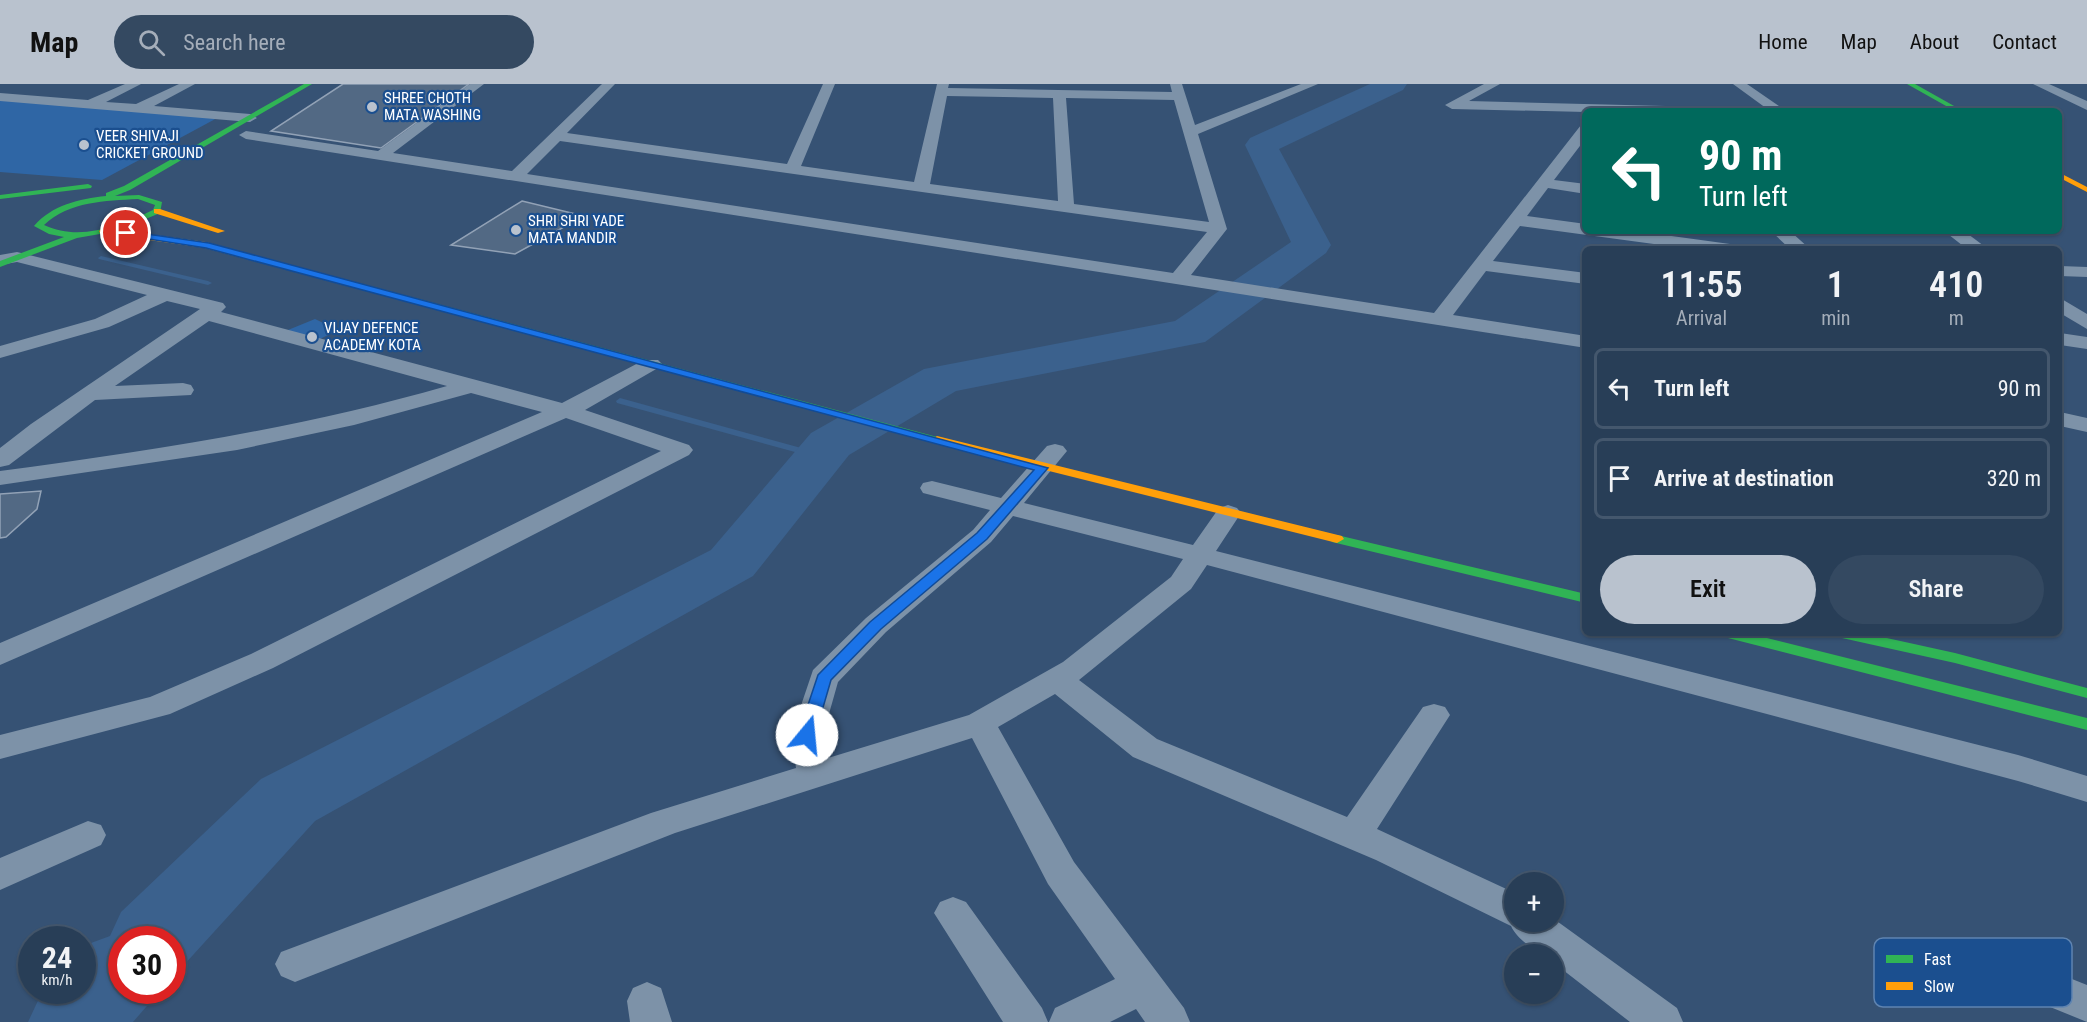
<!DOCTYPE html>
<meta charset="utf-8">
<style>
:root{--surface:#283e57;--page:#344961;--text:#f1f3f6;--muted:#a5aeba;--line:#44576d;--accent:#b9c2ce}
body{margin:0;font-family:"Roboto Condensed",sans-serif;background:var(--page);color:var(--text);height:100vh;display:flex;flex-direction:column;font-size:22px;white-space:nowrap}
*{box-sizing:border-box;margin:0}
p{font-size:20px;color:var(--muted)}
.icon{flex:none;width:33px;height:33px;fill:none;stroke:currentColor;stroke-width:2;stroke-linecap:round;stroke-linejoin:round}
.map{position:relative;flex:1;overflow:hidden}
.drawer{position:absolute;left:1582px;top:162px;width:480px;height:390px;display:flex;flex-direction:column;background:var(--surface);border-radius:9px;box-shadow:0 2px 4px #0004,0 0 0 2px var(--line)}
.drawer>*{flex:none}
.hud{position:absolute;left:1582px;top:24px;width:480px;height:126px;border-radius:9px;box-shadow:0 2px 4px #0004,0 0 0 2px var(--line);background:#00695c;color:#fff;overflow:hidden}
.tools{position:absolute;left:1504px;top:788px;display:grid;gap:12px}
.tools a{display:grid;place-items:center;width:60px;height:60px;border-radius:50%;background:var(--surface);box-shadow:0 2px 4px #0004,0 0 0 2px var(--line);font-size:30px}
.speed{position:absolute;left:18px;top:842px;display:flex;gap:12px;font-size:30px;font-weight:700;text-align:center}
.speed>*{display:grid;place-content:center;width:78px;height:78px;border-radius:50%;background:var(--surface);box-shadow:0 2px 4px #0004,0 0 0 2px var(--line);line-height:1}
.speed small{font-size:15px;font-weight:400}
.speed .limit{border:9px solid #d22;background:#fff;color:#111}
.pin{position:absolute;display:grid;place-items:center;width:51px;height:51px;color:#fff;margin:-26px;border:3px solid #fff;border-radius:50%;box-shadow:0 2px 6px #0007}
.me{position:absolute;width:66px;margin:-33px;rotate:17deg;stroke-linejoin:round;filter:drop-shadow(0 0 4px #0008)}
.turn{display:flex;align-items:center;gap:21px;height:126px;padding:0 18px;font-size:27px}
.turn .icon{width:78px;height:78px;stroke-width:2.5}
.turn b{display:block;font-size:42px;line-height:51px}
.eta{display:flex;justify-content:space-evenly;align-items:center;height:102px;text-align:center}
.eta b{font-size:36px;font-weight:600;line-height:42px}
.cta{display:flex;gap:12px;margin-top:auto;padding:12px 18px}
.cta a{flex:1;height:69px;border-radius:36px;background:var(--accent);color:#111;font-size:24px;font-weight:600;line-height:69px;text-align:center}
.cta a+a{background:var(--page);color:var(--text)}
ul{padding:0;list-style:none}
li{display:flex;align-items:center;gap:18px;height:81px;margin:0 12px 9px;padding:0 6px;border:3px solid var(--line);border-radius:9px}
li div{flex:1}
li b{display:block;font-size:22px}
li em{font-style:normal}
header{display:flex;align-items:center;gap:36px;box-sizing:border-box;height:84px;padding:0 30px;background:var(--accent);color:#111}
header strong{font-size:28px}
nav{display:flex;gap:33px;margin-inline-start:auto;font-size:21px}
.search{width:420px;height:54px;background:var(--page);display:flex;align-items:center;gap:15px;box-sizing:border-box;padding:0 21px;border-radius:33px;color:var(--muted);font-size:22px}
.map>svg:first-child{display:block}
</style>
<header>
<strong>Map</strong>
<div class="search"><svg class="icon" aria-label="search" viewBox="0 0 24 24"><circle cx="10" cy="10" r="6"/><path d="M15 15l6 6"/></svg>Search here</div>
<nav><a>Home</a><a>Map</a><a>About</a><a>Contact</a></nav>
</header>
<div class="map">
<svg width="2087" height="938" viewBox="0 0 2087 938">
<rect width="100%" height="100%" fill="#365274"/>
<!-- green -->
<path fill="#2f66a5" d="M 0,16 L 219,33 L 102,96 L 0,88 Z
M 315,235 L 338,246 L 312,259 L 288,246 Z"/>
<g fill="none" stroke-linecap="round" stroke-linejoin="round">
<!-- stream -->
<path fill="#3b618d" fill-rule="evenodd" d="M 101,172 L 208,197 L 212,199 L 208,201 L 99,175 L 98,174 Z
M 620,314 L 823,370 L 825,372 L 820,375 L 817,374 L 617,319 L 616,317 Z"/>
<!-- river -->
<path fill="#3b618d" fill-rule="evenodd" d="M 1370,0 L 1407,0 L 1403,6 L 1279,65 L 1331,161 L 1326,169 L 1205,258 L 956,307 L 849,371 L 753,492 L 315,737 L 183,882 L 172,885 L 172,855 L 122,855 L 122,906 L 158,906 L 153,915 L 133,938 L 28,938 L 43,906 L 82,906 L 82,867 L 91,859 L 110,852 L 121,828 L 261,695 L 711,466 L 811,349 L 924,285 L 1175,237 L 1291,158 L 1245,61 L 1250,54 Z"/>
</g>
<!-- building -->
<path fill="#526984" stroke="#92a2b6" stroke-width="1.5" d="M 343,0 L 469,0 L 381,64 L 271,47 Z
M 522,117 L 584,132 L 515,170 L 451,161 Z
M 41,407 L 37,425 L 6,453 L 0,454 L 0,410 Z"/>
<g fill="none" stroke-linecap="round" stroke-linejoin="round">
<!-- street -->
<path fill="#7d92a8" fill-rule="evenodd" d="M 125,0 L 141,0 L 106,18 L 136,20 L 179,0 L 195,0 L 154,22 L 250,30 L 257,34 L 250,38 L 0,17 L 0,9 L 88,16 Z
M 470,0 L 484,0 L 393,69 L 512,87 L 602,0 L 615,0 L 567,49 L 787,80 L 823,0 L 835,0 L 801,82 L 914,98 L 937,0 L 949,0 L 948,4 L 1172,8 L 1170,0 L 1182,0 L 1195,41 L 1301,0 L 1318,0 L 1198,50 L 1227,145 L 1191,191 L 1434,229 L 1581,41 L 1586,40 L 1586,54 L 1554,96 L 1586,100 L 1586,110 L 1548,104 L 1527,132 L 1586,140 L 1586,147 L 1635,147 L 1730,160 L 1739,165 L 1691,165 L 1520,142 L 1493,177 L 1586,189 L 1586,200 L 1486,187 L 1453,231 L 1586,252 L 1586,264 L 246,55 L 239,51 L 246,47 L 378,67 ZM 947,12 L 1053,14 L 1058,117 L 930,100 ZM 1066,14 L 1174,16 L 1209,138 L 1074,120 ZM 560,57 L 1207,148 L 1173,189 L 527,90 Z
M 1484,0 L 1500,0 L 1469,17 L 1706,23 L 1713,27 L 1586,28 L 1452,25 L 1445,21 Z
M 1733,0 L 1747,0 L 1786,27 L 1770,27 Z
M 2033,0 L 2049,0 L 2087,17 L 2087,26 Z
M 1771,147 L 1790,147 L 1810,165 L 1790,165 Z
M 1944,147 L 1964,147 L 1988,165 L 1967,165 Z
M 17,168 L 223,219 L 226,223 L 221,228 L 562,319 L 644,276 L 658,276 L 662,280 L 658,284 L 585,326 L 689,361 L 693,366 L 689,371 L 273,584 L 170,630 L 0,675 L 0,651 L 150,613 L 251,570 L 661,367 L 566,334 L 0,581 L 0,559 L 542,328 L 471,309 L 354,341 L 237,366 L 0,401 L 0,387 C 151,367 301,344 447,302 L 209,237 L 115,302 L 183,299 L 191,301 L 194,306 L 191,311 L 95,316 L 9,381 L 0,383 L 0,364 L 31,340 L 200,225 L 167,217 L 109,243 L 0,274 L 0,262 L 95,235 L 147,211 L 17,178 L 0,181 L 0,171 Z
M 2060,182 L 2087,183 L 2087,193 L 2060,192 Z
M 2060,214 L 2087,230 L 2087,245 L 2060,229 Z
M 2060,249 L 2087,253 L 2087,265 L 2060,261 Z
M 2060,328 L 2087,334 L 2087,348 L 2060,342 Z
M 1055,360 L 1063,362 L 1067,367 L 1024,419 L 1193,461 L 1219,424 L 1228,421 L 1237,424 L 1241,429 L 1216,467 L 2018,671 L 2087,692 L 2087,718 L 2018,697 L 1207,481 L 1191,505 L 1079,596 L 1157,655 L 1347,733 L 1423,623 L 1434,620 L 1445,623 L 1450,631 L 1377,745 L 1515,809 L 1515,837 L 1554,837 L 1554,835 L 1677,924 L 1683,938 L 1630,938 L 1554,879 L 1554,870 C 1538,870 1518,857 1511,842 L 1376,776 L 1133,673 L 1055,610 L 998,643 L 1074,778 L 1184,924 L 1190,938 L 1145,938 L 1136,925 L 1110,938 L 1049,938 L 1055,924 L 1115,895 L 1048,800 L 972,654 L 675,749 L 295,898 L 281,892 L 275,880 L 281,868 L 651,729 L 796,684 L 791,651 L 813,586 L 866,534 L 973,446 L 990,426 L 923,409 L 920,404 L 923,399 L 932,397 L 1001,414 L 1047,362 ZM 1013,432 L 1183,475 L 1171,493 L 1063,578 L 969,631 L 828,674 L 823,651 L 838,598 L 886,548 L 991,458 Z
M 88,737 L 101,741 L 106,751 L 101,761 L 0,806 L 0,774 Z
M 953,813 L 966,818 L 1042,924 L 1048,938 L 1003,938 L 934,829 L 940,818 Z
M 2047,885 L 2087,901 L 2087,938 L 2033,916 L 2027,903 L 2033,890 Z
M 647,898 L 661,904 L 672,938 L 630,938 L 627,917 L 633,904 Z"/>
<!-- fast -->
<path fill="#30b455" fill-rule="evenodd" d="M 304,0 L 312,0 L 130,106 L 115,112 L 139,111 L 162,118 L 160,129 L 117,147 L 77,154 L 0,183 L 0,177 L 64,153 L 49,150 L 34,142 C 52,121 79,115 106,112 L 106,109 L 124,102 ZM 138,115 L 155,121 L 153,126 C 119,142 80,158 44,141 C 70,117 105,117 138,115 Z
M 1907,0 L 1915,0 L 1963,27 L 1955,27 Z
M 88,100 L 92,102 L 91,104 L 0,115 L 0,111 Z
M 351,197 L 941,354 L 943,356 L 941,358 L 933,358 L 348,202 L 346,200 Z
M 1337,451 L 1586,510 L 1586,519 L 1332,458 L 1330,455 L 1332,452 Z
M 1721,549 L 1747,549 L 2087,634 L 2087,646 L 1728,554 Z
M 1835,549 L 1864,549 L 1955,569 L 2087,604 L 2087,614 L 1955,579 L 1842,554 Z"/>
<!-- slow -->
<path fill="#ff9f0a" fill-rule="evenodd" d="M 2060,89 L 2087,103 L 2087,108 L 2060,94 Z
M 154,125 L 160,125 L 225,147 L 218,149 L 154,129 Z
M 103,144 L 206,158 L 356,200 L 351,203 L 205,164 L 100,149 L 99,147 Z
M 937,352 L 1342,452 L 1344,455 L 1337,459 L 933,358 L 931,356 Z"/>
</g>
<!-- route -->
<path fill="#1a73e8" stroke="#114b97" stroke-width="1.5" d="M 126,147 L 209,159 L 1048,384 L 987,455 L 881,545 L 831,596 L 815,651 L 807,657 L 798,651 L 818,591 L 870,538 L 977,449 L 1034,386 L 206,164 L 123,151 Z"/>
<!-- markers -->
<g fill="#b9c2ce" stroke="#1b4f8f" stroke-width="2">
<circle cx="372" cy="23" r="6"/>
<circle cx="84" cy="61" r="6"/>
<circle cx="516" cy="146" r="6"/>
<circle cx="312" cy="253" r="6"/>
</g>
<g text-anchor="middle" stroke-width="4.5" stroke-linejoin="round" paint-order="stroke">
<!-- far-poi labels -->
<g font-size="15" fill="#fff" stroke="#1b4f8f" text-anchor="start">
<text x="384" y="19">SHREE CHOTH<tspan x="384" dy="17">MATA WASHING</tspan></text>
<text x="96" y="57">VEER SHIVAJI<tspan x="96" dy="17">CRICKET GROUND</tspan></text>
<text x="528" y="142">SHRI SHRI YADE<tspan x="528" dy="17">MATA MANDIR</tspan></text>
<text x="324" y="249">VIJAY DEFENCE<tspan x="324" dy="17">ACADEMY KOTA</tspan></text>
</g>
</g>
<!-- legend -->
<rect x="1874" y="854" width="198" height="69" rx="9" fill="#1b4f8f" stroke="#5f84b1" stroke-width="1.5"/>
<rect x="1886" y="871" width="27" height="8" fill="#30b455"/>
<rect x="1886" y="898" width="27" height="8" fill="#ff9f0a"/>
<g font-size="16" fill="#fff">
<text x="1924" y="881">Fast</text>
<text x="1924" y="908">Slow</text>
</g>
</svg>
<div class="tools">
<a>+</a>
<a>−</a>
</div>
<div class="speed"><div>24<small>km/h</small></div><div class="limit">30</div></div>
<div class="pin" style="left:126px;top:149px;background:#d93025"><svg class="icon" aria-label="arrive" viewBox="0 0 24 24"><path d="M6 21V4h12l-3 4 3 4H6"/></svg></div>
<svg class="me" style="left:807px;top:651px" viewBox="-20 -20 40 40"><circle r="19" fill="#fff"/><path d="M0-13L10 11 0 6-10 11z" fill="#1a73e8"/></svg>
<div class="hud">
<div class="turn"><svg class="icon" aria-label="left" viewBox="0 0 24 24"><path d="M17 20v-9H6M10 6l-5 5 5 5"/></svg><div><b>90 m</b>Turn left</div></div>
</div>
<section class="drawer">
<div class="eta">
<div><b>11:55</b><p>Arrival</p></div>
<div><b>1</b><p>min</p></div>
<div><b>410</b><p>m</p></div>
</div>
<ul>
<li><svg class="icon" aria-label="left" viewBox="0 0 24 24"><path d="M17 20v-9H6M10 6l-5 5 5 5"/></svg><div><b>Turn left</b></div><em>90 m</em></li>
<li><svg class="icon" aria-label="arrive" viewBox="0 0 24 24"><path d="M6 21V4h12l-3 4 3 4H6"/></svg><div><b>Arrive at destination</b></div><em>320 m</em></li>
</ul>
<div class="cta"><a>Exit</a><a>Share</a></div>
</section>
</div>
